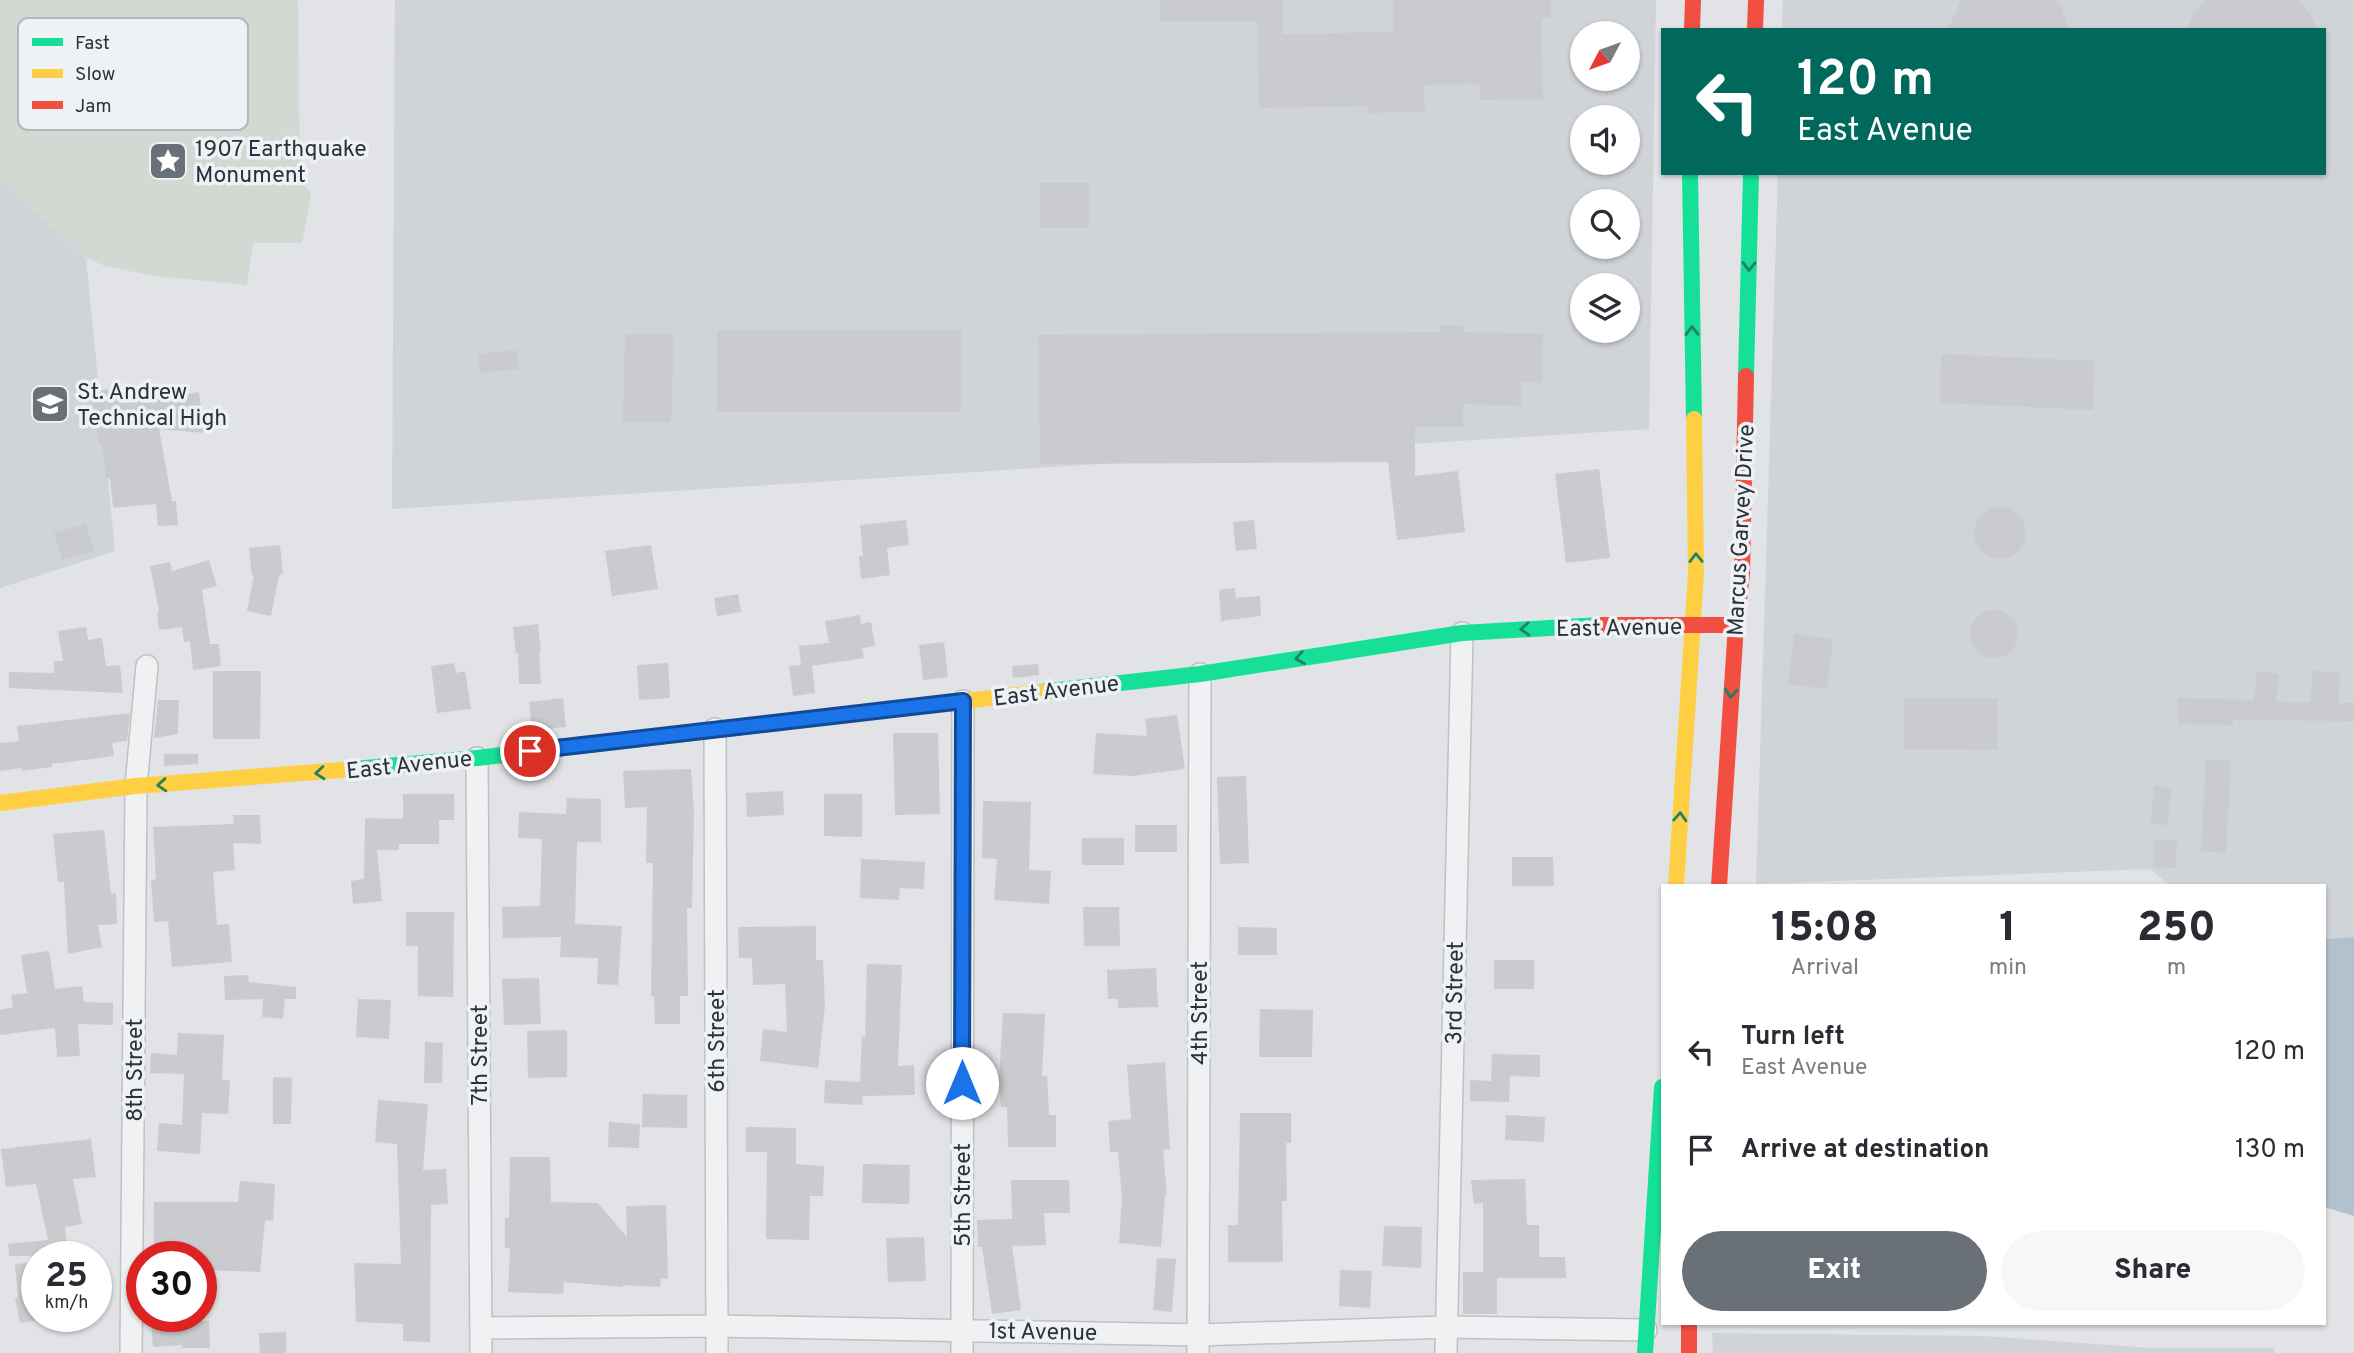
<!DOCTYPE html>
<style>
:root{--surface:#fff;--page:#f7f7f7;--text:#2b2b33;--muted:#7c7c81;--accent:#6a7078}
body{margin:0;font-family:Overpass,sans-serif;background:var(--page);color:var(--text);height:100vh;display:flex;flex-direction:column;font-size:26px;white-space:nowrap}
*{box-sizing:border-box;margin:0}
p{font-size:23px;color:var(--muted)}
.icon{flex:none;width:38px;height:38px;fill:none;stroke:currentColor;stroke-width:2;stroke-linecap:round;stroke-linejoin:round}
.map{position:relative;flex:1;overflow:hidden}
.side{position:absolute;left:1661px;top:884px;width:665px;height:441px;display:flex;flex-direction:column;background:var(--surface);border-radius:0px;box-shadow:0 2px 5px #0004}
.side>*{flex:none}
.guide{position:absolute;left:1661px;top:28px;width:665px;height:147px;border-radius:0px;box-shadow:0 2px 5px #0004;background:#00695c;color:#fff;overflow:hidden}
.needle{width:46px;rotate:229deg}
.tools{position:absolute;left:1570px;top:21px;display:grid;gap:14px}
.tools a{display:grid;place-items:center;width:70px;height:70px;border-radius:50%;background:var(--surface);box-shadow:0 2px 5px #0004;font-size:35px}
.speed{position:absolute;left:21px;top:1241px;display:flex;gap:14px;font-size:35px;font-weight:700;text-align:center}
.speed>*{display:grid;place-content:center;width:91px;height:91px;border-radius:50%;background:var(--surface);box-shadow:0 2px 5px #0004;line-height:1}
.speed small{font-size:18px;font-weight:400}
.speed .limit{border:10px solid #d22;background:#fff;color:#111}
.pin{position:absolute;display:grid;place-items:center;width:60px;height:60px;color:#fff;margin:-30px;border:4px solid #fff;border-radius:50%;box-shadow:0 2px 7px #0007}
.me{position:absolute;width:77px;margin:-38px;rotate:0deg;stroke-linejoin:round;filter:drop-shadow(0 0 5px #0008)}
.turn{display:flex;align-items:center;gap:24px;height:147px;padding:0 21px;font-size:32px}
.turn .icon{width:91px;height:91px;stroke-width:2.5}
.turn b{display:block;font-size:49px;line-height:60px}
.eta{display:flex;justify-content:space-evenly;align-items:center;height:119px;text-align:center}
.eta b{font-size:42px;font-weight:800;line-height:49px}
.primary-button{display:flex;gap:14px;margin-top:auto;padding:14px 21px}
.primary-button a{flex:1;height:80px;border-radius:42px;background:var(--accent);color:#fff;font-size:28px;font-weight:800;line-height:80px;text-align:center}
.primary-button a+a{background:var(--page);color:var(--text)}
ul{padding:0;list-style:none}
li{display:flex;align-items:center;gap:21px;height:98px;padding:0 21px}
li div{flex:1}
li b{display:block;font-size:26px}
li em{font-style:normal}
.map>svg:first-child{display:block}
</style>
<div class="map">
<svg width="2354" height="1353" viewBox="0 0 2354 1353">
<rect width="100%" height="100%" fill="#e1e3e6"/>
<!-- built -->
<path fill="#d0d3d8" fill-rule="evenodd" d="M 395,0 L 1656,0 L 1649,429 L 392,509 ZM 1582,33 L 1628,33 L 1628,79 L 1582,79 ZM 1582,117 L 1628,117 L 1628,163 L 1582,163 ZM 1582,201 L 1628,201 L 1628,247 L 1582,247 ZM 1582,285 L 1628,285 L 1628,331 L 1582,331 Z
M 1783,0 L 2354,0 L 2354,937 L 2324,939 L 2324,886 L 2169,885 L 2150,869 L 1756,884 L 1778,173 L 2324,173 L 2324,30 L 1782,30 Z
M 0,178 L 86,258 L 115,551 L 0,588 Z
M 1712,1333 L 1983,1336 L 2150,1348 L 2274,1348 L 2275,1353 L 1713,1353 Z"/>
<!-- green -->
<path fill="#d2d9d2" d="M 0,0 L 298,0 L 300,179 L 311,194 L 302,243 L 253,243 L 247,285 L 154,276 L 105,266 L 86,258 L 0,178 Z"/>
<!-- water -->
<path fill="#b3c1ce" d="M 2354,937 L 2354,1216 L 2324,1207 L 2324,939 Z"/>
<!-- building -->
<path fill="#cacbce" d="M 1160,0 L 1282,0 L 1283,34 L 1393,32 L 1393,0 L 1551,0 L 1551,18 L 1541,18 L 1543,99 L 1480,100 L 1479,84 L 1424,85 L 1425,112 L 1368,113 L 1368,106 L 1259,108 L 1257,21 L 1160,21 Z
M 1961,0 L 2055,0 L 2061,5 L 2069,30 L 1948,30 Z
M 2205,0 L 2298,0 L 2310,13 L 2317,30 L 2187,30 L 2192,16 Z
M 1040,183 L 1089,183 L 1089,228 L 1040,228 Z
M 1441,325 L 1463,326 L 1463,332 L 1543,334 L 1542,383 L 1521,382 L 1521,406 L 1463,404 L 1463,427 L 1415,427 L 1415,476 L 1458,471 L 1465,532 L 1397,540 L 1388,462 L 1040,464 L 1038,335 L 1441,332 Z
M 717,330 L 961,330 L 961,412 L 717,412 Z
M 625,334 L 674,334 L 671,423 L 623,422 Z
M 517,350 L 519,369 L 480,373 L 478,354 Z
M 1941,354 L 2095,361 L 2093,410 L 1940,403 Z
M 138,387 L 143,401 L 199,392 L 204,433 L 159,429 L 172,501 L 176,501 L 178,525 L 158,526 L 156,504 L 113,508 L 110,478 L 106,479 L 102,444 L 99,444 L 91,391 Z
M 1599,469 L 1610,558 L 1566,563 L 1555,474 Z
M1974 533a26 26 0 1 1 52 0a26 26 0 1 1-52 0Z
M 906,520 L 909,545 L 887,548 L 890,575 L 861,579 L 859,556 L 863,556 L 860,525 Z
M 1254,520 L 1257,549 L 1236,551 L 1233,522 Z
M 86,524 L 94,551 L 63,560 L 54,533 Z
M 280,545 L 283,574 L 279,575 L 271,616 L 247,611 L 254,575 L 252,576 L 249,548 Z
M 651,545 L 658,589 L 612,596 L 605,551 Z
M 209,560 L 217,586 L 202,590 L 210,644 L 219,644 L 221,666 L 193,670 L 190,641 L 184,642 L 182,627 L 159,630 L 157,613 L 159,612 L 150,566 L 170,562 L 172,571 Z
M 1235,588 L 1236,598 L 1260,596 L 1261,616 L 1221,621 L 1219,590 Z
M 738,594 L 741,612 L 717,616 L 714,598 Z
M1970 634a24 24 0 1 1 48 0a24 24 0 1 1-48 0Z
M 860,615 L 861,624 L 871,622 L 875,646 L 862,648 L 864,658 L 812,666 L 815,693 L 793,696 L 789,666 L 801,665 L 799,646 L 829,643 L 825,621 Z
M 538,624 L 541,651 L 539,651 L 541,684 L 519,684 L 518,653 L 516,654 L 513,627 Z
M 86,627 L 88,640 L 102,638 L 106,666 L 120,665 L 123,693 L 9,688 L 9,672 L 54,673 L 54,661 L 63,661 L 58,631 Z
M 1794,634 L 1833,639 L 1827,689 L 1788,684 Z
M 944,642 L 948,677 L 923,680 L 919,645 Z
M 454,663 L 456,673 L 465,671 L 471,709 L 437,713 L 431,666 Z
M 668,663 L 670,698 L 639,700 L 637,665 Z
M 1038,664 L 1039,675 L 1013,678 L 1012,666 Z
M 213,671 L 261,671 L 260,739 L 213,739 Z
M 2257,671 L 2279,674 L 2276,702 L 2311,703 L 2312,671 L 2340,672 L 2339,703 L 2354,703 L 2354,721 L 2233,720 L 2233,725 L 2178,724 L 2178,698 L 2254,700 Z
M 563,698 L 566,727 L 532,730 L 529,702 Z
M 1904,698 L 1997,698 L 1997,750 L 1904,749 Z
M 158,700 L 179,700 L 178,734 L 154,738 Z
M 130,713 L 127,741 L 112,743 L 114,756 L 52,764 L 52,767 L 22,771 L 22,768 L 0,771 L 0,743 L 19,741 L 17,726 Z
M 1177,715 L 1185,769 L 1132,776 L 1093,774 L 1096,733 L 1147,736 L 1145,719 Z
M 893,733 L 938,733 L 940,814 L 895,815 Z
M 164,754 L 198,754 L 198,764 L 164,766 Z
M 2206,759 L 2231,761 L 2226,853 L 2201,851 Z
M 691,769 L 694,811 L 692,908 L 687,908 L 688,996 L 680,996 L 680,1024 L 655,1024 L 654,996 L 651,996 L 653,863 L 646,863 L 647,807 L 625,808 L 623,771 Z
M 1246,776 L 1249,863 L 1220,864 L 1217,777 Z
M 2154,786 L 2171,788 L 2168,825 L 2151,824 Z
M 783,791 L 784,815 L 747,817 L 746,793 Z
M 403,794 L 454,794 L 454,820 L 439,820 L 439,844 L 399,844 L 399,850 L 377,850 L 382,901 L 353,904 L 351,881 L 364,879 L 365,818 L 403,819 Z
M 824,794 L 862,794 L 862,837 L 824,836 Z
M 567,798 L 601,799 L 601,842 L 577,842 L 575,924 L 622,926 L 618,985 L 597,984 L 598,958 L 560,957 L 561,937 L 503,938 L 502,907 L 540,906 L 542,839 L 518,838 L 519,812 L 566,814 Z
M 983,801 L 1031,802 L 1029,870 L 1051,871 L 1049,904 L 994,900 L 997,859 L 982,858 Z
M 233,815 L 260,815 L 261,844 L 233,843 L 235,870 L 213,872 L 217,925 L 229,924 L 232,962 L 172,967 L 168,921 L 154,922 L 151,880 L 156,879 L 153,827 L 234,824 Z
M 1135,825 L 1177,825 L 1177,852 L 1135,852 Z
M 104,830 L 111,894 L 116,893 L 117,924 L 98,925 L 102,947 L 68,954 L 64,882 L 58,882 L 53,834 Z
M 1082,838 L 1124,838 L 1124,865 L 1082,865 Z
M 2154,839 L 2177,840 L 2176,868 L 2153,867 Z
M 1512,857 L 1553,857 L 1554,886 L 1512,886 Z
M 861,859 L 925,862 L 924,889 L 900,888 L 899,900 L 860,898 Z
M 1083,907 L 1119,907 L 1120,946 L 1084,946 Z
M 406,912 L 454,912 L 453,997 L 418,996 L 418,946 L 406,946 Z
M 816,926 L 816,960 L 823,960 L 825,1006 L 818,1068 L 760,1061 L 763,1029 L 787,1032 L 785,984 L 753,985 L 752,958 L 739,958 L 738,927 Z
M 1238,927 L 1277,928 L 1277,955 L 1238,955 Z
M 49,951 L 55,989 L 82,986 L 84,1002 L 113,1003 L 113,1025 L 78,1024 L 80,1056 L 57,1057 L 55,1028 L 0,1035 L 0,1010 L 13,1007 L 11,995 L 27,993 L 21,955 Z
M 1494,960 L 1534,960 L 1534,989 L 1494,989 Z
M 867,964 L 902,965 L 898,1066 L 914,1065 L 915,1095 L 863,1096 L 862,1105 L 824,1103 L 825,1080 L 860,1082 L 862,1036 L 865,1037 Z
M 1156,968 L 1158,1007 L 1118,1008 L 1118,999 L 1108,999 L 1107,970 Z
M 248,975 L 249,982 L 296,987 L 296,999 L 285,999 L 283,1019 L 262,1017 L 263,999 L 225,1000 L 224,976 Z
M 539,978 L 541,1024 L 504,1025 L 502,979 Z
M 358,999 L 391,1000 L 389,1039 L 356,1037 Z
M 1260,1009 L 1313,1010 L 1312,1057 L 1259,1057 Z
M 1003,1013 L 1045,1014 L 1042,1076 L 1047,1076 L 1049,1115 L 1056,1115 L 1056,1147 L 1008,1147 L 1007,1107 L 1001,1107 L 999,1078 Z
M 567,1030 L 567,1077 L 528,1078 L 527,1031 Z
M 178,1033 L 224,1035 L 222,1080 L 230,1080 L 228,1114 L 202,1113 L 200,1154 L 157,1151 L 159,1123 L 182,1125 L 184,1074 L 150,1073 L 151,1053 L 177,1055 Z
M 425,1042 L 443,1043 L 442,1083 L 424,1083 Z
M 1492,1054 L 1540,1055 L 1540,1077 L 1510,1076 L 1509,1102 L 1470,1101 L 1470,1080 L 1491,1081 Z
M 1165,1062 L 1170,1149 L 1163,1150 L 1167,1195 L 1165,1195 L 1161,1247 L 1119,1243 L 1122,1198 L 1118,1152 L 1110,1152 L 1108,1121 L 1131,1119 L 1127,1065 Z
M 273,1077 L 292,1078 L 291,1124 L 273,1124 Z
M 643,1094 L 687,1095 L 687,1128 L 642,1127 Z
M 378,1100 L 428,1104 L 423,1170 L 446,1169 L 448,1204 L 431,1205 L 430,1342 L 403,1341 L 403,1324 L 356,1322 L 354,1263 L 401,1264 L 397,1144 L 375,1142 Z
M 1240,1113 L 1291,1113 L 1291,1143 L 1286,1143 L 1287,1201 L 1282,1201 L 1283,1262 L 1228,1262 L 1228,1225 L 1238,1225 Z
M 1506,1115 L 1545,1117 L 1544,1142 L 1505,1140 Z
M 609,1122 L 640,1124 L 639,1148 L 608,1147 Z
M 746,1127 L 796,1128 L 796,1164 L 824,1166 L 823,1196 L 810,1196 L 809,1240 L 766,1239 L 767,1152 L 746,1152 Z
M 91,1139 L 96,1177 L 73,1179 L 82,1224 L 65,1227 L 68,1256 L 9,1256 L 8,1244 L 48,1240 L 36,1184 L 6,1187 L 1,1149 Z
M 510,1157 L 550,1157 L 551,1202 L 598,1203 L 627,1237 L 626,1206 L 666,1205 L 668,1279 L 661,1278 L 660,1287 L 623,1285 L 623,1287 L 564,1282 L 563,1294 L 508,1292 L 510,1248 L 505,1248 L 505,1218 L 509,1218 Z
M 863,1164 L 910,1165 L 909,1204 L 862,1203 Z
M 1525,1179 L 1527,1225 L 1539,1225 L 1539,1257 L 1565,1257 L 1566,1278 L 1497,1278 L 1497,1314 L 1463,1314 L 1463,1272 L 1483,1272 L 1483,1203 L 1474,1204 L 1471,1180 Z
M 1011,1180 L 1069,1180 L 1070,1213 L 1044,1213 L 1046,1245 L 1012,1246 L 1021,1310 L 992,1314 L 982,1247 L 978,1247 L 977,1220 L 1012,1219 Z
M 240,1181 L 275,1184 L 273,1221 L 265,1220 L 260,1272 L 201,1270 L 201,1256 L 154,1256 L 154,1202 L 238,1202 Z
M 1384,1226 L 1422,1227 L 1421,1268 L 1382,1266 Z
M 924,1237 L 926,1281 L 888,1282 L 886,1238 Z
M 1157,1258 L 1176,1259 L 1172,1312 L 1153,1310 Z
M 37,1262 L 37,1320 L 20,1323 L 15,1298 L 18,1297 L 15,1264 Z
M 1340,1270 L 1372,1271 L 1370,1308 L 1339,1306 Z
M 178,1321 L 209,1321 L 210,1348 L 182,1348 L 182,1345 L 153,1347 L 151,1323 Z
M 286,1332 L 286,1353 L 260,1353 L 259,1333 Z"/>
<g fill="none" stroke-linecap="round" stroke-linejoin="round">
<defs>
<path id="street" d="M 715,729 L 717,1353
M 477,758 L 481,1353
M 481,1328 L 717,1326 L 1198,1335 L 1446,1327 L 1646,1330
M 131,1353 L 136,786 L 147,666
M 962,1353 L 963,701
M 1198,1353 L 1200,674
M 1446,1353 L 1462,633"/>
</defs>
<!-- street casing -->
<use href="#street" stroke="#bfc1c4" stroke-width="24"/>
<!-- street -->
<use href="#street" stroke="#f0f1f3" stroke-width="21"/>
<!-- fast -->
<path stroke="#16e098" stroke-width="16" d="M 1690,173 L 1694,419
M 1746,376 L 1751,173
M 1041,692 L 1200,674 L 1462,633 L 1601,625
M 354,769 L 477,758 L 779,723
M 1645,1353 L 1662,1087"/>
<!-- slow -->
<path stroke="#ffcf43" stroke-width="16" d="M 779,723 L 1041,692
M 0,803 L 136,786 L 354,769
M 1676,886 L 1696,573 L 1694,419"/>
<!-- jam -->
<path stroke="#f24e42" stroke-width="16" d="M 1692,30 L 1693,0
M 1755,30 L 1756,0
M 1601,625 L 1736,625
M 1719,886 L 1736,625 L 1742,574 L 1746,376
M 1689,1323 L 1689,1353"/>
</g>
<!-- one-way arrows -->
<defs><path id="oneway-chevron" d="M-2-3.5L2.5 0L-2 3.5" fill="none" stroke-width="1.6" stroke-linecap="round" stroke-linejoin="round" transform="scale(1.75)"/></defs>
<g stroke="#218065">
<use href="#oneway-chevron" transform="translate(1749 266) rotate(91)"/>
<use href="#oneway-chevron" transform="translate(1692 331) rotate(-91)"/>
<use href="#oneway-chevron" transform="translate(1696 558) rotate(-91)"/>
<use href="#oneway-chevron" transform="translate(1525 629) rotate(177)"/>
<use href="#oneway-chevron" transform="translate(1300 658) rotate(171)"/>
<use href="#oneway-chevron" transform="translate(1731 693) rotate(94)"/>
<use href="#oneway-chevron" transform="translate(320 773) rotate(175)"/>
<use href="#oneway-chevron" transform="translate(162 785) rotate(176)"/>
<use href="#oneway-chevron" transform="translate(1680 817) rotate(-87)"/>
</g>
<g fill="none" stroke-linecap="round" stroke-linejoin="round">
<defs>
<path id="route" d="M 530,751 L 963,701 L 962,1083"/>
</defs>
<!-- route casing -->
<use href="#route" stroke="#114b97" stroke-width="18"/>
<!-- route -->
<use href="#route" stroke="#1a73e8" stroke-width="12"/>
</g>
<!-- icons -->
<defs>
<symbol id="sight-square" viewBox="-11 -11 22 22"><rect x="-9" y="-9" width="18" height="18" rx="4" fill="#6a7078" stroke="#eff2f5"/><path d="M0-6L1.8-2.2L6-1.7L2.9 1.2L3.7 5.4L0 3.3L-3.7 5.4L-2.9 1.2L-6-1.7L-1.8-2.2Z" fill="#fff"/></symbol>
<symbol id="school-square" viewBox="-11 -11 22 22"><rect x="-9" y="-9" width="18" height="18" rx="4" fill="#6a7078" stroke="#eff2f5"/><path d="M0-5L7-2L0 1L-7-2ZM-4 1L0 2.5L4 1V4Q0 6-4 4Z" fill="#fff"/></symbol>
</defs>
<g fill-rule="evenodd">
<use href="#sight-square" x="146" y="139" width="44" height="44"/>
<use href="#school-square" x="28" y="382" width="44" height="44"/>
</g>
<g text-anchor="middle" stroke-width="7" stroke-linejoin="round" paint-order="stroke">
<!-- poi labels -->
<g font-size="23" fill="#2a323c" stroke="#eff2f5" text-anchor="start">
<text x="195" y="156">1907 Earthquake<tspan x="195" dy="26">Monument</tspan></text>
<text x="77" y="399">St. Andrew<tspan x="77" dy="26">Technical High</tspan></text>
</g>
<!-- street labels -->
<g font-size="23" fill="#2a323c" stroke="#eff2f5">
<text transform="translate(1740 530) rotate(-87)" y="8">Marcus Garvey Drive</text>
<text transform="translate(1619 627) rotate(-1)" y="8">East Avenue</text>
<text transform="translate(1056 690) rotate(-7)" y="8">East Avenue</text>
<text transform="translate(409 764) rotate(-6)" y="8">East Avenue</text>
<text transform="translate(1454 993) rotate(-89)" y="8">3rd Street</text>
<text transform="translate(1199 1013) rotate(-90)" y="8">4th Street</text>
<text transform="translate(716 1041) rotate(-90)" y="8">6th Street</text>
<text transform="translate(479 1055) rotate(-90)" y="8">7th Street</text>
<text transform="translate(134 1070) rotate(-90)" y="8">8th Street</text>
<text transform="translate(962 1195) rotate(-90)" y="8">5th Street</text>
<text transform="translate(1043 1331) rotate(1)" y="8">1st Avenue</text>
</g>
</g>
<!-- legend -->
<rect x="18" y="18" width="230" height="112" rx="10" fill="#eff2f5" stroke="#b4b8be" stroke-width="2"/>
<rect x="32" y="38" width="31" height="8" fill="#16e098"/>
<rect x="32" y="69" width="31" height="9" fill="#ffcf43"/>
<rect x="32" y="101" width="31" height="8" fill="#f24e42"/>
<g font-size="19" fill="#2a323c">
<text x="75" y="49">Fast</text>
<text x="75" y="80">Slow</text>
<text x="75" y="112">Jam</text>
</g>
</svg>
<div class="tools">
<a><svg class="needle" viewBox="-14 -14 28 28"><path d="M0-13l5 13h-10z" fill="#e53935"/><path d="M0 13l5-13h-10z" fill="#7c7c81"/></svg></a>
<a><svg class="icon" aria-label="sound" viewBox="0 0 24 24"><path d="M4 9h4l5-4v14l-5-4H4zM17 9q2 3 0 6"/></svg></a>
<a><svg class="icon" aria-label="search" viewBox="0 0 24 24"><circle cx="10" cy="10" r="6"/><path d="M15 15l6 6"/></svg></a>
<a><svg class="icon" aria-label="layers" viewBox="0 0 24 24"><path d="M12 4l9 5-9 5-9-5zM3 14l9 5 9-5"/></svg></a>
</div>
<div class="speed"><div>25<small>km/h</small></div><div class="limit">30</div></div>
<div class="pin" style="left:530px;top:751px;background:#d93025"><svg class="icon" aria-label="arrive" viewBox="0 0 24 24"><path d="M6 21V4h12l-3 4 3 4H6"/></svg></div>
<svg class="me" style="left:962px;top:1083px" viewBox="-20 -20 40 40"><circle r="19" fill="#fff"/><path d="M0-13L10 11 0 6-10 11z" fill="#1a73e8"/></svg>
<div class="guide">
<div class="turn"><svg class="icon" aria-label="left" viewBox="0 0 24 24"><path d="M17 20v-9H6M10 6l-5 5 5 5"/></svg><div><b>120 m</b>East Avenue</div></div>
</div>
<section class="side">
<div class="eta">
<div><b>15:08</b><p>Arrival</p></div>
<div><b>1</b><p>min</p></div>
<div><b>250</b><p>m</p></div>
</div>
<ul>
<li><svg class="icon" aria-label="left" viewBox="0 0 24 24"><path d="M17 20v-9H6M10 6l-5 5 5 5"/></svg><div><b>Turn left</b><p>East Avenue</p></div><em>120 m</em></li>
<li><svg class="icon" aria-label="arrive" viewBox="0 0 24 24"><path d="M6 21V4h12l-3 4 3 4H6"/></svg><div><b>Arrive at destination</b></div><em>130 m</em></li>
</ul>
<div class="primary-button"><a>Exit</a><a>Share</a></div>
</section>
</div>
